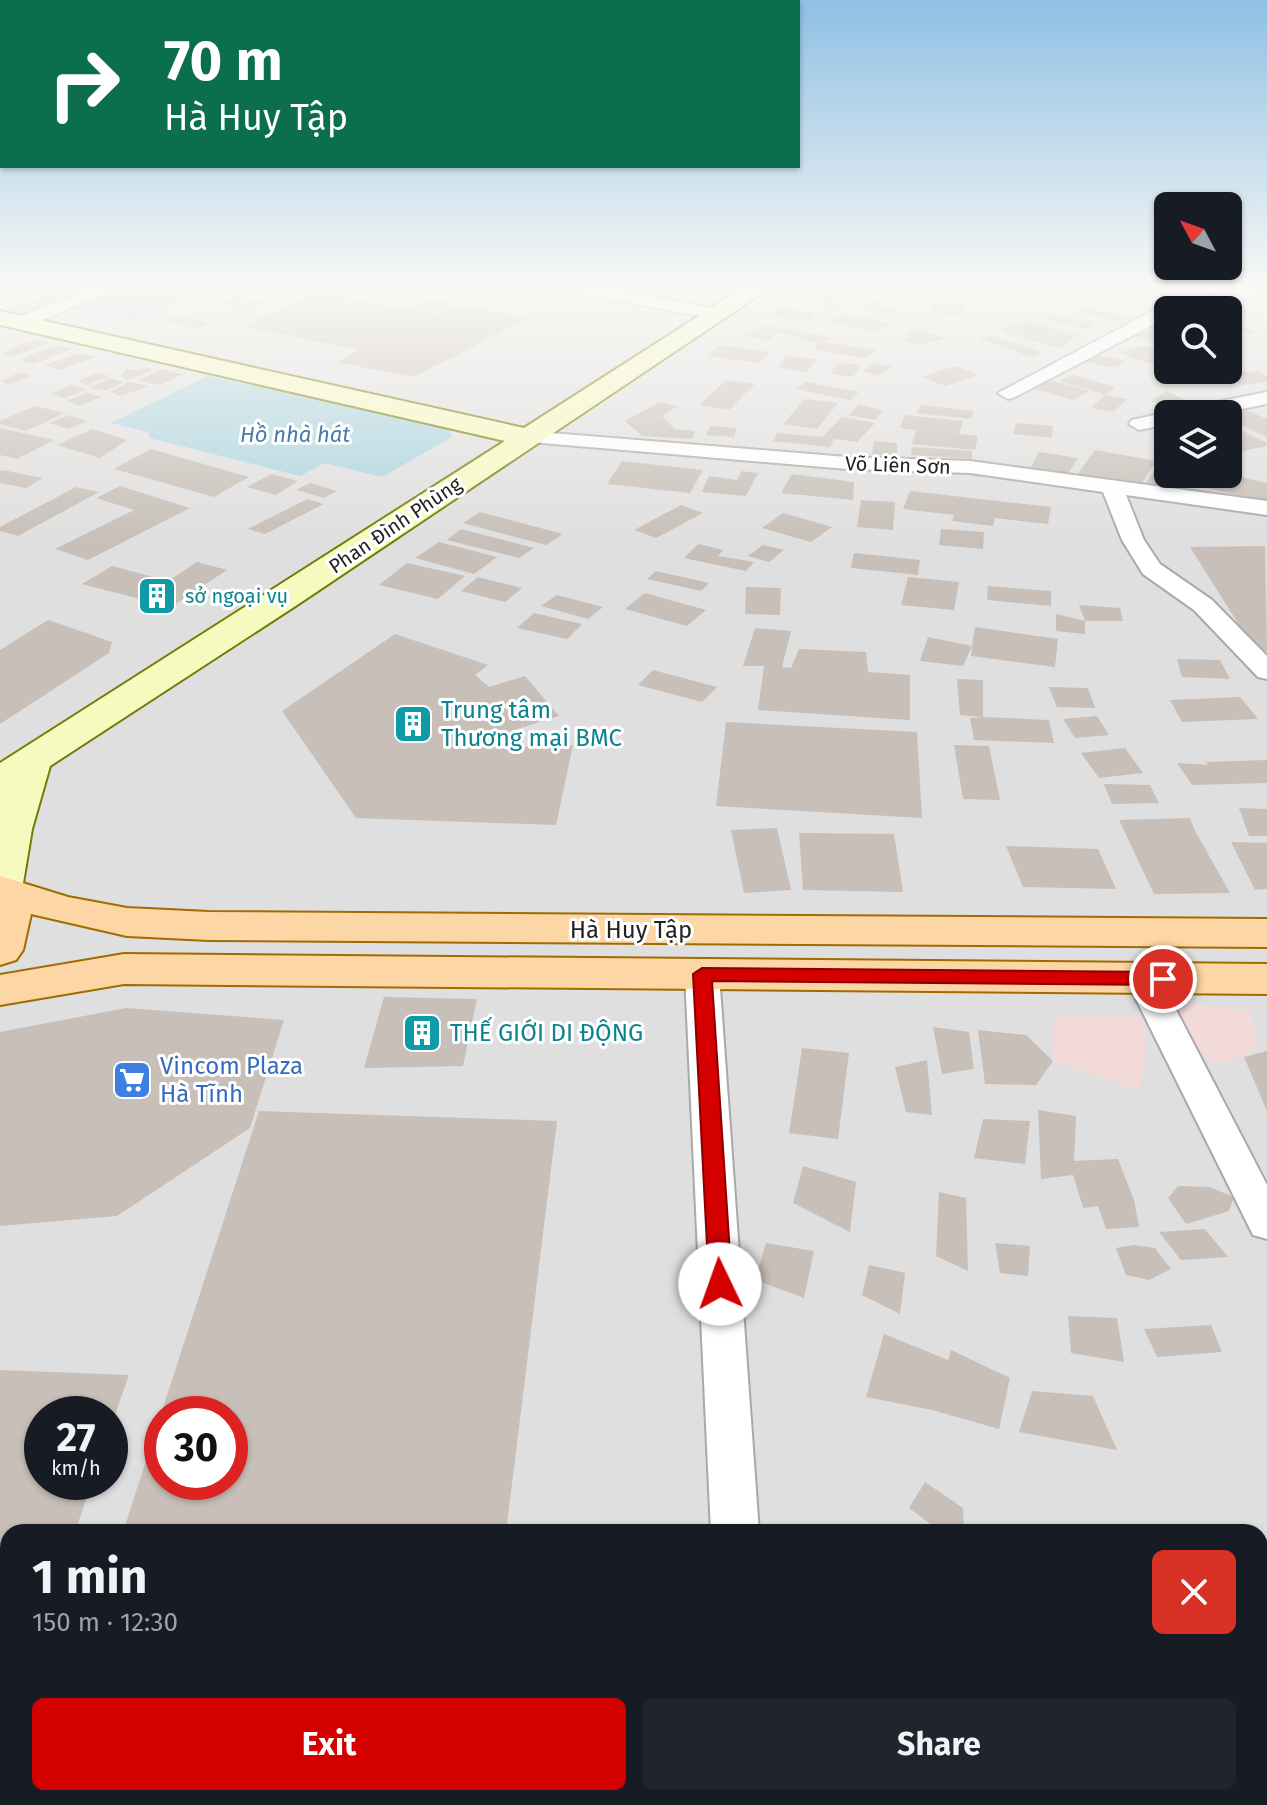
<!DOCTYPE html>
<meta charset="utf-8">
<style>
:root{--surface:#171b24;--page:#20242c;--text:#f1f3f6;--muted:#9ea1a6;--accent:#d40000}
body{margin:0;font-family:"Fira Sans",sans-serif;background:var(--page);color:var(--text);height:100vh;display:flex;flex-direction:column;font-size:30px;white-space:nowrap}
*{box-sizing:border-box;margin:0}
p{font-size:26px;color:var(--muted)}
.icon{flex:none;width:44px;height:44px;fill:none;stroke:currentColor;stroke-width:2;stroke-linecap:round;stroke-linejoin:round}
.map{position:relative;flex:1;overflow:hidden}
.side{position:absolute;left:0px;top:1524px;width:1268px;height:282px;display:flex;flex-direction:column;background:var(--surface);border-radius:24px 24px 0 0;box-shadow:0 2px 6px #0004}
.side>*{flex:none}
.banner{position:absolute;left:0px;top:0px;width:800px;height:168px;box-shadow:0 2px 6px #0004;background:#0b6e4f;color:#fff;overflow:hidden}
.needle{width:52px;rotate:311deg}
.controls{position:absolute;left:1154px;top:192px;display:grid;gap:16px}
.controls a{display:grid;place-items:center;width:88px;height:88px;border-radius:12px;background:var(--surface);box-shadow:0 2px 6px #0004;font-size:40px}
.speed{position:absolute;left:24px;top:1396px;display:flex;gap:16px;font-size:40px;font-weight:700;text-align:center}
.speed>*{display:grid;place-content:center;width:104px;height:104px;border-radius:50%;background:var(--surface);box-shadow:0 2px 6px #0004;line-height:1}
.speed small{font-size:20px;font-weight:400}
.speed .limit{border:12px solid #d22;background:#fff;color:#111}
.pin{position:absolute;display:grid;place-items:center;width:68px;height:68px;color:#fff;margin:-34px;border:4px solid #fff;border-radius:50%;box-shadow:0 2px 8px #0007}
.me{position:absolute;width:88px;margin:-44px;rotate:357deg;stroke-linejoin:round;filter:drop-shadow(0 0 6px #0008)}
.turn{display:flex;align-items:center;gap:28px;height:168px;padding:0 32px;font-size:36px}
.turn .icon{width:104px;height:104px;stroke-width:2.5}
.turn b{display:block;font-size:56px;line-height:68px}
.round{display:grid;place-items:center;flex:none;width:84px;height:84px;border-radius:12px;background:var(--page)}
.headline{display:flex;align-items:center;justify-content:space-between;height:136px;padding:0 32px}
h1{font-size:48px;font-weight:700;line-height:60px}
.primary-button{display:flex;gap:16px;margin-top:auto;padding:16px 32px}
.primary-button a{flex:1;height:92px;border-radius:12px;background:var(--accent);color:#fff;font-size:32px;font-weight:700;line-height:92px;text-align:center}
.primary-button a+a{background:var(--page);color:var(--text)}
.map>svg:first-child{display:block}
</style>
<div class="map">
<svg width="1267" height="1805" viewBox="0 0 1267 1805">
<rect width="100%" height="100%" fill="#f2efe9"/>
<!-- residential -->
<path fill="#e0dfdf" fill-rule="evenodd" d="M 0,289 L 1267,289 L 1267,1805 L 0,1805 ZM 1168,310 L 1228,310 L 1228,370 L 1168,370 ZM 1168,414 L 1228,414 L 1228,474 L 1168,474 ZM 42,1414 L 110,1414 L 110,1482 L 42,1482 ZM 162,1414 L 230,1414 L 230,1482 L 162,1482 ZM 8,1532 L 1260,1532 L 1260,1798 L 8,1798 Z"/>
<!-- commercial -->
<path fill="#f2dad9" d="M 1189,1003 L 1250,1011 L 1257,1038 L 1256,1050 L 1230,1062 L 1211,1061 L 1166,1026 Z
M 1054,1015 L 1144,1017 L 1146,1062 L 1138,1091 L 1053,1061 Z"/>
<!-- water -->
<path fill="#aad3df" d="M 126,289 L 211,289 L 132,321 L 75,308 Z
M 208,376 L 449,428 L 452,437 L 382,477 L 324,463 L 300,476 L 150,438 L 147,432 L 111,423 Z"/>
<!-- building -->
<path fill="#c7bfb8" d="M 9,289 L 26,289 L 45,292 L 20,304 L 8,302 L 0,305 L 0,292 Z
M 521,289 L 530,289 L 552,294 L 531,303 L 503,297 Z
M 604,289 L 689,289 L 685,291 L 690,292 L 672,303 Z
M 813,289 L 839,289 L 842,295 L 829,297 L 839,299 L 834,302 L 845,303 L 840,309 L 820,306 L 825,301 L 814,301 L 820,296 L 806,293 Z
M 879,289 L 912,289 L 930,293 L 919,301 L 873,294 Z
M 1031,289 L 1051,291 L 1027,302 L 1011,297 Z
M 318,292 L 435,314 L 460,305 L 529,318 L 413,377 L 337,362 L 358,350 L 243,326 Z
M 55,293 L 67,298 L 31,312 L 24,313 L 15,308 Z
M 949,294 L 978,298 L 973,303 L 943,301 Z
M 236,296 L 267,303 L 249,310 L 218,303 Z
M 414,296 L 450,302 L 434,311 L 417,308 L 425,303 L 409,299 Z
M 867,297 L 887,301 L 880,305 L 899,309 L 888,315 L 864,310 L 868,305 L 858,303 Z
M 931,304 L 963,305 L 967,317 L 933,313 Z
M 1082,307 L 1130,317 L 1122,322 L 1073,312 Z
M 781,308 L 786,309 L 818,313 L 809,322 L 771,316 Z
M 842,314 L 891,323 L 878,332 L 829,323 Z
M 1053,314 L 1095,324 L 1086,329 L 1043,319 Z
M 181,315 L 209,323 L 194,328 L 167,321 Z
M 1024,320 L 1077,335 L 1060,349 L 1000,331 Z
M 1228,320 L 1256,333 L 1238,334 L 1228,329 Z
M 766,326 L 830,337 L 824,342 L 878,350 L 863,358 L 816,350 L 815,343 L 780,332 L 768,340 L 741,335 Z
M 919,330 L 946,338 L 919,345 L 902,341 L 912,337 L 905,335 Z
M 1150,330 L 1168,337 L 1168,348 L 1135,336 Z
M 991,335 L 1044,353 L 1032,357 L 979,339 Z
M 35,339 L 49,343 L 12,357 L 0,354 Z
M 56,345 L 72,349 L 34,364 L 18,360 Z
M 719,345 L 770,352 L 759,363 L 708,356 Z
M 1144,345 L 1168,353 L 1168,367 L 1163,368 L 1119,353 Z
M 80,353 L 95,357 L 59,370 L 45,365 Z
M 1090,353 L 1125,361 L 1116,368 L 1080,361 Z
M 787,356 L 817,359 L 807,372 L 778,367 Z
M 838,363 L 861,365 L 853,377 L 830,374 Z
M 875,363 L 892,367 L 878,376 L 863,371 Z
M 955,366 L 978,375 L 945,386 L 922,377 Z
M 147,367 L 153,370 L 128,380 L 122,376 L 126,369 L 140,371 Z
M 161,369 L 183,374 L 160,385 L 138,381 Z
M 1258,371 L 1267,376 L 1267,382 L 1241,385 L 1225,373 Z
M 21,372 L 31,376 L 9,385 L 0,381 Z
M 97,373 L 110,376 L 88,385 L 77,381 Z
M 1072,375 L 1115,387 L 1105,395 L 1060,381 Z
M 109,378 L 124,382 L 105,391 L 90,388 Z
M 1047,379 L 1089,391 L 1073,400 L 1031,388 Z
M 726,380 L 755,384 L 729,410 L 699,405 Z
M 129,382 L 149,386 L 120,396 L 110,392 Z
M 806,382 L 859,392 L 850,400 L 796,389 Z
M 71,385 L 86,389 L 65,398 L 50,394 Z
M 1166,391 L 1196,405 L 1174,410 L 1151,401 Z
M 87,393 L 101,397 L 80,406 L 66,401 Z
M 1105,395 L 1127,399 L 1113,412 L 1091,408 Z
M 805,399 L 838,403 L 817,429 L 783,424 Z
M 660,402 L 678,406 L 662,416 L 675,429 L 695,431 L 692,439 L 642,436 L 625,421 Z
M 859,405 L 883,410 L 875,420 L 848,415 Z
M 921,405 L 974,411 L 971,419 L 917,413 Z
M 35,406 L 65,413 L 26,431 L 0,424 L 0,421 Z
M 1238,407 L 1267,419 L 1267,437 L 1228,419 L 1228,414 L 1215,414 Z
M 69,415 L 87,421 L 68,429 L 49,423 Z
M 905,415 L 963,421 L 959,434 L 978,436 L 975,450 L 912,444 L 916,430 L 900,428 Z
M 842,417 L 875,423 L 857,442 L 834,439 L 830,447 L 773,441 L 777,433 L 822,437 Z
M 1016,423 L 1053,426 L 1052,438 L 1013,434 Z
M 710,426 L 737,428 L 734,437 L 706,435 Z
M 0,428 L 54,440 L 17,459 L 0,455 Z
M 92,429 L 127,440 L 100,458 L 57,445 Z
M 1245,432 L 1267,443 L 1267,446 L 1228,454 L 1228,435 Z
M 874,441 L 897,443 L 897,457 L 872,455 Z
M 912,447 L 972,451 L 972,459 L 911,455 Z
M 151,449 L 249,477 L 214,497 L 114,469 Z
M 1095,450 L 1156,461 L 1140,486 L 1077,475 Z
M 1039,452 L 1078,458 L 1067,476 L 1029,471 Z
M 622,461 L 703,470 L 690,493 L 607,484 Z
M 1160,461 L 1168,462 L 1168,474 L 1180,474 L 1172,487 L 1146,483 Z
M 3,470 L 43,478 L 26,488 L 0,483 L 0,471 Z
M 742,471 L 758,473 L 746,496 L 702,492 L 709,476 L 737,480 Z
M 271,474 L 298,481 L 276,495 L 247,487 Z
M 792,474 L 854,482 L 853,500 L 781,493 Z
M 1210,474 L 1227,474 L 1267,483 L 1267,502 L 1199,486 Z
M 310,483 L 337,491 L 324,498 L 296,490 Z
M 120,486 L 190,508 L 88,560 L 55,549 L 134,510 L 96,498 Z
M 76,487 L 99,492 L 18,536 L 0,531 L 0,527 Z
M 910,491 L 1051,507 L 1048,524 L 995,518 L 993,526 L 952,521 L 954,515 L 903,509 Z
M 307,499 L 324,504 L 265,534 L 248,529 Z
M 861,500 L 895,502 L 893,530 L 857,527 Z
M 681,505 L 703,513 L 656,538 L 634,530 Z
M 480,512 L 563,534 L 546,545 L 463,523 Z
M 783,513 L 832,527 L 811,542 L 762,528 Z
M 461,529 L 534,548 L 519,558 L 447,540 Z
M 941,529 L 984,532 L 983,549 L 939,545 Z
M 439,542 L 497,557 L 474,574 L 415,558 Z
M 698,544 L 723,550 L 718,556 L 754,562 L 746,571 L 684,558 Z
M 763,545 L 784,550 L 769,562 L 748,556 Z
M 1265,546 L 1267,651 L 1256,652 L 1190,547 Z
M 854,553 L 920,560 L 918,575 L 851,568 Z
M 197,562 L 227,570 L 171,607 L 82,584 L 112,566 L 168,581 Z
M 407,563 L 465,576 L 438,599 L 379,585 Z
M 656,571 L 709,583 L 701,591 L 647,579 Z
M 478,577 L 522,588 L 505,602 L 461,591 Z
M 908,577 L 959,582 L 954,610 L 901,605 Z
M 988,586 L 1051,591 L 1051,606 L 987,600 Z
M 746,587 L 781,588 L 780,615 L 745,614 Z
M 645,593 L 706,610 L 687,626 L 625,609 Z
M 557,595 L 603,607 L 588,619 L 541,606 Z
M 1079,605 L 1120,608 L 1123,621 L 1085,621 L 1085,634 L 1056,631 L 1056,614 L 1085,621 Z
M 534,613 L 582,624 L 567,639 L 517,628 Z
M 48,620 L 112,642 L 109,653 L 0,724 L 0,650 Z
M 975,627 L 1058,639 L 1055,667 L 971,656 L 972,646 L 963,666 L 920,661 L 928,637 L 972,646 Z
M 755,628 L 791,631 L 782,667 L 791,668 L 799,649 L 866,652 L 868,672 L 910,675 L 910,720 L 758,710 L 764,666 L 743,666 Z
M 395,634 L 488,665 L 475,675 L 489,687 L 525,676 L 559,716 L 511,731 L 520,747 L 573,745 L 556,825 L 356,818 L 282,711 Z
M 1177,659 L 1220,660 L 1230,679 L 1182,677 Z
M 653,670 L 717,687 L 702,702 L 638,685 Z
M 957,679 L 983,680 L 983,717 L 1049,720 L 1054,743 L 974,740 L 970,718 L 983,717 L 960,715 Z
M 1049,687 L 1088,688 L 1095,708 L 1057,707 Z
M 1240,697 L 1258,719 L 1182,722 L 1170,700 Z
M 1097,716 L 1109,735 L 1075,738 L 1063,719 Z
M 726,722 L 917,732 L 922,818 L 716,806 Z
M 954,745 L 989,746 L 1000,800 L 963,799 Z
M 1125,748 L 1143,773 L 1099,778 L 1081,753 Z
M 1267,760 L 1267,783 L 1192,785 L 1177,763 L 1208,765 L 1206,762 Z
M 1104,784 L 1150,785 L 1159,803 L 1112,804 Z
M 1239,808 L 1267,809 L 1267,836 L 1249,836 Z
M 1190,818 L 1194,829 L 1230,893 L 1154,894 L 1119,820 Z
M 777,828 L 791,890 L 744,893 L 731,830 Z
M 799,833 L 894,834 L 903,892 L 803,890 Z
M 1231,842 L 1267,843 L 1267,889 L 1255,890 Z
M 1006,846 L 1098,849 L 1116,889 L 1023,887 Z
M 384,997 L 477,999 L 463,1066 L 364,1068 Z
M 126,1008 L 284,1020 L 250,1128 L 117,1216 L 0,1226 L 0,1032 Z
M 933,1027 L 969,1032 L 974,1069 L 942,1074 Z
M 978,1030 L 1026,1035 L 1053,1061 L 1036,1085 L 985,1084 Z
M 802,1048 L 849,1053 L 838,1139 L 789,1133 Z
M 1267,1051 L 1267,1111 L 1244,1057 Z
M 927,1060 L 932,1115 L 906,1112 L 895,1067 Z
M 1038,1110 L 1076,1116 L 1074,1161 L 1118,1159 L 1134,1200 L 1139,1227 L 1106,1229 L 1098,1206 L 1083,1208 L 1073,1175 L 1041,1179 Z
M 259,1111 L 557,1121 L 506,1532 L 123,1532 L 161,1414 L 162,1482 L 230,1482 L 230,1414 L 161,1414 Z
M 983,1119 L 1030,1121 L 1025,1164 L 974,1158 Z
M 803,1166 L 856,1182 L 850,1232 L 793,1203 Z
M 1178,1186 L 1209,1187 L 1234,1197 L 1229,1211 L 1186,1224 L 1168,1198 Z
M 939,1192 L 966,1198 L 968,1271 L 936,1256 Z
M 1205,1229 L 1228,1257 L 1181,1260 L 1159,1232 Z
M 766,1243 L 814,1251 L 804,1298 L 755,1280 Z
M 995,1243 L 1030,1246 L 1028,1276 L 1000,1273 Z
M 1134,1245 L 1155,1248 L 1171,1269 L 1149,1280 L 1126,1275 L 1116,1248 Z
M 869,1265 L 905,1273 L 900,1314 L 862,1295 Z
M 1068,1316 L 1117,1318 L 1124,1362 L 1071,1353 Z
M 1211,1325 L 1222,1352 L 1157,1357 L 1144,1329 Z
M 884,1334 L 948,1360 L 951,1350 L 1010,1378 L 999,1429 L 932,1410 L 866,1397 Z
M 0,1370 L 129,1375 L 110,1429 L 110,1414 L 42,1414 L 42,1482 L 92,1482 L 75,1532 L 8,1532 L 8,1723 L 0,1745 Z
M 1032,1391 L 1093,1396 L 1117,1450 L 1019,1432 Z
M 925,1482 L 963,1508 L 964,1532 L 941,1532 L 909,1508 Z
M 37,1798 L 473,1798 L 472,1805 L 35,1805 Z"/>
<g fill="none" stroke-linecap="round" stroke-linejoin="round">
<defs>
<path id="street" d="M 92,289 L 115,289 L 26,327 L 20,328 L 11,323 L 14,319 Z
M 572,289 L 607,289 L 718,309 L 727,314 L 718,319 L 580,294 Z
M 1242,289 L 1267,289 L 1267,292 L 1200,310 L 1168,310 L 1168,317 L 1015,397 L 1008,399 L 998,393 L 1162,306 L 1174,306 Z
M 1267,392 L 1267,404 L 1217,414 L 1177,414 L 1187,408 Z
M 1168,412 L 1175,414 L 1168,414 L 1168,424 L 1139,430 L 1129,424 L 1132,420 Z
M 526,431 L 847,457 L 970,461 L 1267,501 L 1267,515 L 1126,495 L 1144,540 L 1160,564 L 1212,600 L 1267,656 L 1267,679 L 1258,677 L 1194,610 L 1143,574 L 1122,540 L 1103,492 L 970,473 L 847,469 L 519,441 L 516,437 Z
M 702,963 L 714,966 L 719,974 L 759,1532 L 711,1532 L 685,974 L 690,966 Z
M 1143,968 L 1155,971 L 1160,979 L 1267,1185 L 1267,1239 L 1253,1235 L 1126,979 L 1131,971 Z
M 724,1798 L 778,1798 L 778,1805 L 724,1805 Z"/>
<path id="secondary" d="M 741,289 L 768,289 L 297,605 L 50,766 L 32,829 L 22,889 L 15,898 L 0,902 L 0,763 L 505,441 L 0,325 L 0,311 L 524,428 Z"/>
<path id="primary" d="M 0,876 L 68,897 L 127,908 L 209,912 L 1267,919 L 1267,947 L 209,940 L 127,936 L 31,914 L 23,950 L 16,960 L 0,965 Z
M 124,954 L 1267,964 L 1267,994 L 124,984 L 0,1005 L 0,975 Z"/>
</defs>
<!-- street casing -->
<use href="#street" stroke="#a9a9a9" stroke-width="4"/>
<!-- secondary casing -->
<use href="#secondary" stroke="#707d05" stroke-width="4"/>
<!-- primary casing -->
<use href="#primary" stroke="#a06b00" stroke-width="4"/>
<!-- street -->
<use href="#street" fill="#fff" fill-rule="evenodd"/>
<!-- secondary -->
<use href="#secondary" fill="#f7fabf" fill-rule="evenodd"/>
<!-- primary -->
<use href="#primary" fill="#fcd6a4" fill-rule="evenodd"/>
</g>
<!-- sky -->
<linearGradient id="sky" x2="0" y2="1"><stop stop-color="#8fc0e4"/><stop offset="0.53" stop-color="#f9f8f5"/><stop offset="1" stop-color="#f9f8f5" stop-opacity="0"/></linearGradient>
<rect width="1267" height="542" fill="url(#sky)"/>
<!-- route -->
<path fill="#d40000" stroke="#8a0000" stroke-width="2" d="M 702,968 L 1163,972 L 1173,979 L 1163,985 L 712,981 L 732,1284 L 729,1291 L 720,1294 L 712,1291 L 709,1284 L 693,974 Z"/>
<!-- icons -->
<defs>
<symbol id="building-square" viewBox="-11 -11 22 22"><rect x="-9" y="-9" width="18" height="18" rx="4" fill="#0f9aa8" stroke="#fff"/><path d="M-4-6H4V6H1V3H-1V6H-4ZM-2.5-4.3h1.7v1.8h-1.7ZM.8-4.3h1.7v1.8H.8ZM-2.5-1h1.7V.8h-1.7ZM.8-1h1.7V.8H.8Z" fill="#fff"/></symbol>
<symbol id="supermarket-square" viewBox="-11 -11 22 22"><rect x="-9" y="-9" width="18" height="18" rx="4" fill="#3f7fe0" stroke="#fff"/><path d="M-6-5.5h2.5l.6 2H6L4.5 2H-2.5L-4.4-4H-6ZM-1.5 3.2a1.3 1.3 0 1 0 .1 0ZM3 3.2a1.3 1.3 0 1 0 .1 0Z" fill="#fff"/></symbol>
</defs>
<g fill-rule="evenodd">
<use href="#building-square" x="135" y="574" width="44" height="44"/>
<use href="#building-square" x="391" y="702" width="44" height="44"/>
<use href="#building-square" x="400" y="1011" width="44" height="44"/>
<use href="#supermarket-square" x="110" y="1058" width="44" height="44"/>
</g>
<g text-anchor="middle" stroke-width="6" stroke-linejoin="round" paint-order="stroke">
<!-- far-street labels -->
<g font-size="20" fill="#222" stroke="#fff">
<text transform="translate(898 465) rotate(2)" y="7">Võ Liên Sơn</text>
<text transform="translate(395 525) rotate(-34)" y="7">Phan Đình Phùng</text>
</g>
<!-- far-culture labels -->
<g font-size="20" fill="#0d838f" stroke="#fff" text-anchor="start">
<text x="185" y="603">sở ngoại vụ</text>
</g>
<!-- far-water labels -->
<g font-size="22" font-style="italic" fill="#4a7aab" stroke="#fff">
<text x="295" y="442">Hồ nhà hát</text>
</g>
<!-- culture labels -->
<g font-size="24" fill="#0d838f" stroke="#fff" text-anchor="start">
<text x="441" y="718">Trung tâm<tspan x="441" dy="28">Thương mại BMC</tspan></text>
<text x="450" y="1041">THẾ GIỚI DI ĐỘNG</text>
</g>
<!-- street labels -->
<g font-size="24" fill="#222" stroke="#fff">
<text x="631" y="938">Hà Huy Tập</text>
</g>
<!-- shop labels -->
<g font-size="24" fill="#366cbe" stroke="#fff" text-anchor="start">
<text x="160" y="1074">Vincom Plaza<tspan x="160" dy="28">Hà Tĩnh</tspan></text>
</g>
</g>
</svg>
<div class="controls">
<a><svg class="needle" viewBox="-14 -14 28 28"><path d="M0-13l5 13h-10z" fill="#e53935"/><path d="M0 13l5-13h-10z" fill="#9ea1a6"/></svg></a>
<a><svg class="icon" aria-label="search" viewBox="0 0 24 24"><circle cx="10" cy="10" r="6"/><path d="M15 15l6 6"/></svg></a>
<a><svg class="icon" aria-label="layers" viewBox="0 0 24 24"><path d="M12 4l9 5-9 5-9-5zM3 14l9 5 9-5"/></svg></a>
</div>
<div class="speed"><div>27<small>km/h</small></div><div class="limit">30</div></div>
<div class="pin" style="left:1163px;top:979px;background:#d93025"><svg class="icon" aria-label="arrive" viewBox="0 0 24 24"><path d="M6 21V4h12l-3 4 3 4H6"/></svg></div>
<svg class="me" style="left:720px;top:1284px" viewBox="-20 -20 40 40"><circle r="19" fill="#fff"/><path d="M0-13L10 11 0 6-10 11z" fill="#d40000"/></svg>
<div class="banner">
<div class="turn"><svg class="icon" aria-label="right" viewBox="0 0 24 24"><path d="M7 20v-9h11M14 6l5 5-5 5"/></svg><div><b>70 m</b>Hà Huy Tập</div></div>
</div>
<section class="side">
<div class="headline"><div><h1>1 min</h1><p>150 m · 12:30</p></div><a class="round" style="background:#d93025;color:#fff"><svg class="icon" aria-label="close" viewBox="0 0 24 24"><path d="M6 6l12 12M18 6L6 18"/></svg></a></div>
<div class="primary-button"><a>Exit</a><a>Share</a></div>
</section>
</div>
